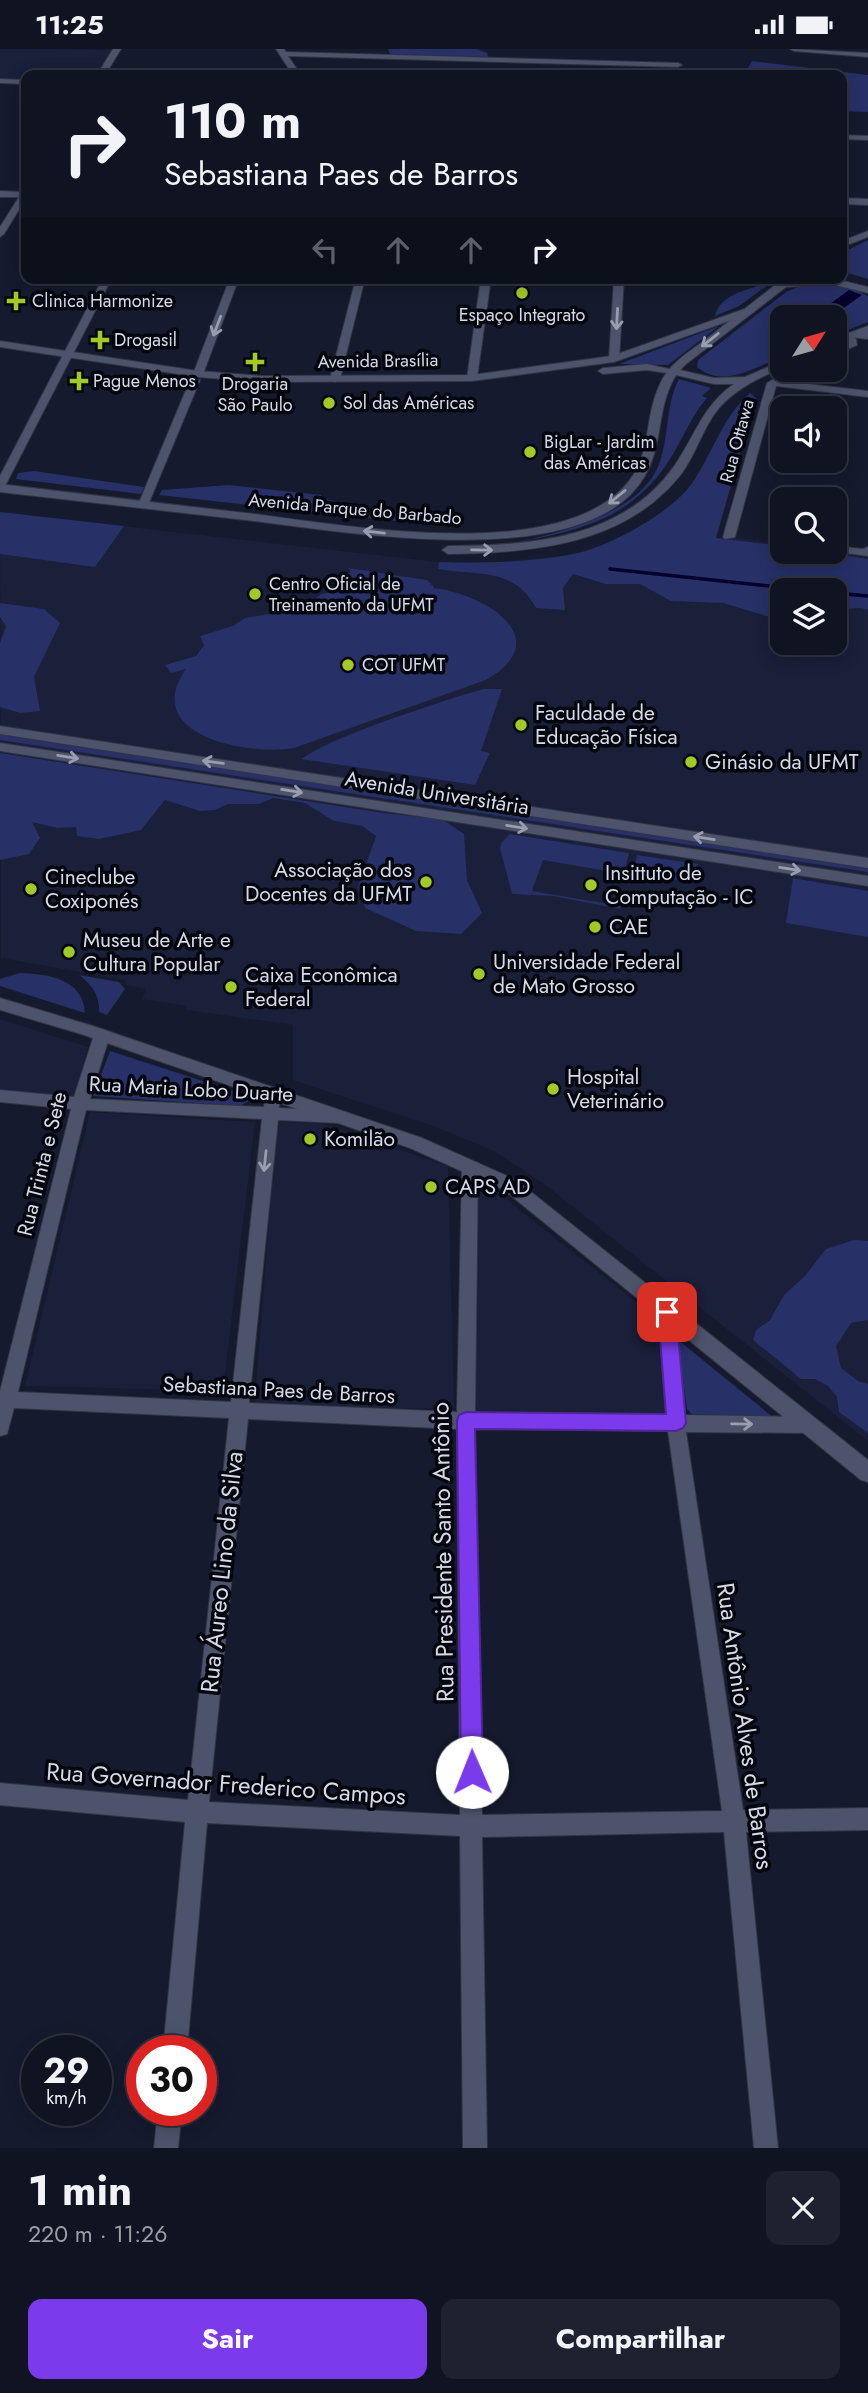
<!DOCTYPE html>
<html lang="pt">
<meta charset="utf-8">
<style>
:root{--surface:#101422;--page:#1e212f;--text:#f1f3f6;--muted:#9c9ea5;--line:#303340;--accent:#7c3aed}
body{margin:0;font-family:Jost,sans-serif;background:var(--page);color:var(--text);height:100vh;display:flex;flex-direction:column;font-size:26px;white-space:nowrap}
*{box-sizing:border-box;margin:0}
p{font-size:23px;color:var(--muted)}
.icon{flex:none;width:38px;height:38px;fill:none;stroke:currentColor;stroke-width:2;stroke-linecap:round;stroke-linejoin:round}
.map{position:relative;height:2099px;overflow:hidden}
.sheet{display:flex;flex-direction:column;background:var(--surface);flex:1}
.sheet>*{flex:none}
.guide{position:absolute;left:21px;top:21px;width:826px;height:214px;border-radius:14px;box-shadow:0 4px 18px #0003,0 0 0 2px var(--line);background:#101422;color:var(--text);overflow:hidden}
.needle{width:46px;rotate:53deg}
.buttons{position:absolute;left:770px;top:256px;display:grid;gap:14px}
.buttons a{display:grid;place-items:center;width:77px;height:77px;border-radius:14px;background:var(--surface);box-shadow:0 4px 18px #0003,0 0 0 2px var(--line);font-size:35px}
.speed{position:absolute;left:21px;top:1986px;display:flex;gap:14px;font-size:35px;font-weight:700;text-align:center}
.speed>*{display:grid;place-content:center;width:91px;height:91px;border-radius:50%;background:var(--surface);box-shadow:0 4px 18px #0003,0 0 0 2px var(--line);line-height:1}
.speed small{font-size:18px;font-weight:400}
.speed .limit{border:10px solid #d22;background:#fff;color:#111}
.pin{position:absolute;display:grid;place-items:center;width:60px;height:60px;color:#fff;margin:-30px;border-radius:14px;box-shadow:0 4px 10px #0006}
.me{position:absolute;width:77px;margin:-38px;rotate:359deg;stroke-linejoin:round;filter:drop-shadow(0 0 5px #0008)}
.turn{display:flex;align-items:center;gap:24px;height:147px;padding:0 28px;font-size:32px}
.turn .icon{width:91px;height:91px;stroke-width:2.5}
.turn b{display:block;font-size:49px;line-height:60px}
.lanes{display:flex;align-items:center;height:66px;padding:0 28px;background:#0003;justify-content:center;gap:35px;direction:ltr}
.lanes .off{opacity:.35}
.round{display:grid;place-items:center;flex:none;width:74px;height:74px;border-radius:14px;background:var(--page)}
.headline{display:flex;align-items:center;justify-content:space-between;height:119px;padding:0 28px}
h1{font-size:42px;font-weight:700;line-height:52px}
.cta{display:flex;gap:14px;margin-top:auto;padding:14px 28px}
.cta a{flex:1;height:80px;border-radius:14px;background:var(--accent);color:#fff;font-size:28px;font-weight:700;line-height:80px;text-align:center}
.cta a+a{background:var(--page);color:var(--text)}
.status{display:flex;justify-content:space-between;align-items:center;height:49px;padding:0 35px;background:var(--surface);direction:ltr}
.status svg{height:19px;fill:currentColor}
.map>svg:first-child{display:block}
</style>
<div class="status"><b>11:25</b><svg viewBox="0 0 49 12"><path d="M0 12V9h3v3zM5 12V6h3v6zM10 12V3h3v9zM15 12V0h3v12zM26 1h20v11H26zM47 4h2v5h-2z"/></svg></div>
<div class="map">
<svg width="868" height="2099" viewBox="0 0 868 2099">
<rect width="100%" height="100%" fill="#151a2e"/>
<!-- built -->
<path fill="#1a1f3a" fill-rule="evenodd" d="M 0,0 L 54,0 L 112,1 L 96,26 L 26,26 L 26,30 L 0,29 Z
M 0,463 L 439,513 L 501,513 L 729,488 L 782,495 L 782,502 L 834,502 L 868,507 L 868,1392 L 544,1135 L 494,1102 L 433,1077 L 293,1031 L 293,976 L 186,961 L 187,957 L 142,950 L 146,940 L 126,936 L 125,931 L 1,909 ZM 782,541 L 835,541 L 835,593 L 782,593 Z
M 0,970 L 88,998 L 75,1047 L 0,1041 Z
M 90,1063 L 255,1073 L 223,1342 L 25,1337 Z
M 277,1073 L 321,1074 L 448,1117 L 454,1359 L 254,1361 Z
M 476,1126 L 655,1268 L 667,1368 L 466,1370 Z"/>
<!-- green -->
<path fill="#273067" d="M 388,0 L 477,0 L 487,4 L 488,8 L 390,5 Z
M 752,12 L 868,26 L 868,63 L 842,62 L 842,26 L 744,26 Z
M 868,191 L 868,230 L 842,222 L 842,204 Z
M 772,233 L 739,257 L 715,267 C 721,243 752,240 772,233 Z
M 825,235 L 853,240 L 868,247 L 868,273 L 835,286 L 835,268 L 782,268 L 782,307 C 757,318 722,340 697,318 L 698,311 L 786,243 L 798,238 Z
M 719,277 L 668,316 L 619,315 Z
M 679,330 L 711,339 L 702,347 L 707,349 C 691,367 683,390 670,410 C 634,468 581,482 517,493 C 564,483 647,462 661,409 C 669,384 666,354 679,330 Z
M 750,344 L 756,349 L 716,489 L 782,497 L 782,502 L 817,502 L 868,510 L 868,561 C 856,556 847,562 835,561 L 835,541 L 782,541 L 782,566 L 773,569 L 723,554 L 671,552 L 640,535 L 606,535 L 573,525 L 563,539 L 565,561 L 536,559 C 514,518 478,527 438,520 L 439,513 C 481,515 541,513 582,503 C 617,493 672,463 693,433 C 713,403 722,369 750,344 Z
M 34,422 L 144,438 L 141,445 L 16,430 L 18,424 Z
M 229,436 L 321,446 L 321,449 L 405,467 L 405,473 L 159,446 L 162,441 Z
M 0,463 L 124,477 L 95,518 L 0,505 Z
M 348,519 L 427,531 L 434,538 L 433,539 C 483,544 559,589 486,631 L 294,699 C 249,707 139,687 186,620 L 171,624 L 165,616 L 196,607 L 204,596 L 200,587 L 233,577 L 245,569 L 299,560 L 322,545 L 368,536 L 366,533 L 352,533 L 345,526 L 351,523 Z
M 0,554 L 44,560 L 60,574 L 34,628 L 40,662 L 20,664 L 0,658 L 0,594 L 6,577 L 0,568 Z
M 484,640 L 502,640 L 481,702 L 490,704 L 475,736 L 301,710 C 327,693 356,683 385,672 C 418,661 450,649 484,640 Z
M 0,683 L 868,816 L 868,823 L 0,691 Z
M 0,704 L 383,764 L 442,770 L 464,785 L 467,831 L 482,864 L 461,885 L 416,882 L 365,859 L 358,838 L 376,787 L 362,777 L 334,772 L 305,754 L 273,749 L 259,755 L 228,755 L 215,761 L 200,762 L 165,751 L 141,781 L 99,790 L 77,787 L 76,778 L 57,779 L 32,773 L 40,789 L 29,805 L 0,811 Z
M 510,785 L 629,804 L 624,825 L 543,811 L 532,842 L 615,856 L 616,854 L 622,855 L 620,860 L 553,847 L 512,845 L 500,799 L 502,793 Z
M 637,806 L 698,815 L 694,834 L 633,824 Z
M 793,829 L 868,842 L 868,888 L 786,874 Z
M 20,924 C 49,925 83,930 85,964 L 0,937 L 0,930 Z
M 79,926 L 119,933 L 125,940 L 107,966 L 99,963 C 100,946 92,936 79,926 Z
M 110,1002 L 243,1045 L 247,1047 L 248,1053 L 239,1057 L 93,1047 Z
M 854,1191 L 868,1192 L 868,1271 L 851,1274 L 836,1297 L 841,1319 L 858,1332 L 868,1335 L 868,1384 L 839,1363 L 837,1348 L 828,1337 L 815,1330 L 801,1330 L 753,1291 L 756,1281 L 770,1271 L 784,1246 L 804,1228 L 826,1200 Z
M 677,1290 L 774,1369 L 692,1365 L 687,1360 Z"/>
<!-- water -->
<path fill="#04002d" d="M 849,241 L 862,246 L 831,268 L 812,268 Z"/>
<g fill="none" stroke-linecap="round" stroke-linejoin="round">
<!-- stream -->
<path stroke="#04002d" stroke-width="3.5" d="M 610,520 L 807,541
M 835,544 L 868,547"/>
<defs>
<path id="minor" d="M 113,0 L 121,0 L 105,26 L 97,26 Z
M 276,0 L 284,0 L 286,3 L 678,14 L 682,16 L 678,18 L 288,7 L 301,26 L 293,26 Z
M 790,0 L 868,4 L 868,8 L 794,2 Z
M 0,30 L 26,31 L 26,35 L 0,34 Z
M 842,86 L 868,87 L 868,91 L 842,90 Z
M 23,141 L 26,141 L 26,149 L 4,185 L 0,188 L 0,178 L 19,148 L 0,148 L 0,142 L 22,143 Z
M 842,149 L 868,150 L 868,156 L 842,155 Z
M 103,229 L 112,229 L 5,437 L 0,440 L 0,427 Z
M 230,229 L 239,229 L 203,325 L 195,327 L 193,325 Z
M 356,229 L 365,229 L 340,330 L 335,333 L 330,330 Z
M 481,229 L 491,229 L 477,329 L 472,332 L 467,329 Z
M 614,229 L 624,229 L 619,310 L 614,313 L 609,310 Z
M 845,286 L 851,286 L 856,290 L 857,296 L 835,306 L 835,300 L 848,294 L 843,288 Z
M 790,320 L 803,320 L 783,332 L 868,342 L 868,348 L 776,337 L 735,488 L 725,490 L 723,488 L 767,334 Z
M 191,329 L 200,331 L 148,456 L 139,458 L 138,456 Z
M 835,497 L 863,500 L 868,498 L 868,507 L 831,502 L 835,502 Z
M 102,980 L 110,986 L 90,1050 L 264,1058 L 265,1044 L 273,1038 L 281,1044 L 279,1059 L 339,1062 L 345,1064 L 347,1068 L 345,1072 L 339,1074 L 278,1071 L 249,1354 L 457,1363 L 462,1117 L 464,1113 L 476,1113 L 478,1117 L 475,1364 L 666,1366 L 658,1263 L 661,1258 L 667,1256 L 673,1258 L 676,1263 L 685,1366 L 808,1368 L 815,1370 L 817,1376 L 815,1382 L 808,1384 L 686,1383 L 743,1761 L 868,1759 L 868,1781 L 746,1783 L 778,2099 L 754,2099 L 724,1783 L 482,1788 L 487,2099 L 463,2099 L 460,1787 L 207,1774 L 187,2002 L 163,2002 L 185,1773 L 0,1756 L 0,1734 L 188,1751 L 229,1369 L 14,1359 L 7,1385 L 0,1387 L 0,1342 L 71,1060 L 0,1053 L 0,1041 L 74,1048 L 94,986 ZM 86,1061 L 262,1070 L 231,1353 L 18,1343 ZM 248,1370 L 457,1380 L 460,1766 L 209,1753 ZM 475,1380 L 668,1382 L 722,1762 L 482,1766 Z
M 158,2062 L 182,2062 L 178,2099 L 154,2099 Z"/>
<path id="tertiary" d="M 750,258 L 755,261 L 754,263 L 614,313 L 472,332 L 262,333 L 198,328 L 0,298 L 0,292 L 198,322 L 262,327 L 472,326 L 612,307 Z
M 853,283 L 868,284 L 868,290 L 849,288 L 849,284 Z
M 647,315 L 678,322 L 673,325 L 647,321 L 603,325 L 598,322 L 603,319 Z
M 0,677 L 868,809 L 868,819 L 0,685 Z
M 0,694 L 868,827 L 868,837 L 0,702 Z
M 0,949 L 93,977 L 422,1089 L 516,1131 L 868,1411 L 868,1433 L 861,1431 L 504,1141 L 410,1099 L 81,985 L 0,961 Z"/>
<path id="secondary" d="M 868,182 L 868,188 L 842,198 L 842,192 Z
M 784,229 L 831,229 L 868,238 L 868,244 L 830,235 L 786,238 L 686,315 L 680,321 L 714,329 L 745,328 L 782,312 L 782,319 C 756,330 729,343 713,367 C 701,385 695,406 682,424 C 626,496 533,504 448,505 L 442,501 L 448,497 C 530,497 624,490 675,416 C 695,387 703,356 734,335 L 714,335 L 676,326 C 652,366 668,404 633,443 C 558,523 335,481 237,470 C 158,461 79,452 0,443 L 0,435 C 79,445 158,454 237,463 C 335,474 549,517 624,438 C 653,408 643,370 660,335 C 670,313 691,302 709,288 C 734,268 759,249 784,229 Z
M 868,277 L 868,284 L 835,296 L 835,289 Z"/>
</defs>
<!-- minor casing -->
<use href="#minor" stroke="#313443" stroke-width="2"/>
<!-- tertiary casing -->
<use href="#tertiary" stroke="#313443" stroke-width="2"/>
<!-- secondary casing -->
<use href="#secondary" stroke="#313443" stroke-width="2"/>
<!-- minor -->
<use href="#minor" fill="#4d536b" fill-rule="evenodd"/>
<!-- tertiary -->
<use href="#tertiary" fill="#4d536b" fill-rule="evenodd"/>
<!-- secondary -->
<use href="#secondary" fill="#4d536b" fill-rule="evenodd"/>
</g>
<!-- one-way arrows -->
<defs><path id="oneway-shaft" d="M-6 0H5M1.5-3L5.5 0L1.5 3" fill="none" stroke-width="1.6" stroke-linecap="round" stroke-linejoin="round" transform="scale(1.75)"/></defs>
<g stroke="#989db0">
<use href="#oneway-shaft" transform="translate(617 270) rotate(93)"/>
<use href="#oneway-shaft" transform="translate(217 277) rotate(111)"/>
<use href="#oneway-shaft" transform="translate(710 291) rotate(142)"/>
<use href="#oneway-shaft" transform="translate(617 448) rotate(141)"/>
<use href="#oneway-shaft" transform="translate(374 483) rotate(-174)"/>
<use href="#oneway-shaft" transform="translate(482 501) rotate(1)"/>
<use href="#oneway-shaft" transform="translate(68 708) rotate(9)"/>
<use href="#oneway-shaft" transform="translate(213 713) rotate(-172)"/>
<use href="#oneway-shaft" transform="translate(292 742) rotate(9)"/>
<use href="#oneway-shaft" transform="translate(517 778) rotate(9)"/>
<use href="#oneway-shaft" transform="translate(704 789) rotate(-171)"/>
<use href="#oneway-shaft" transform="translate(790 820) rotate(9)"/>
<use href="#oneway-shaft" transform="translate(265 1112) rotate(96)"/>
<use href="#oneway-shaft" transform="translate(742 1375) rotate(1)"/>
</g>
<!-- route -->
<path fill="#7c3aed" stroke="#51269a" stroke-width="2" d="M 667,1256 L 674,1258 L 676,1263 L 686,1374 L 683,1379 L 676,1382 L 475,1380 L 483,1723 L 480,1730 L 472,1734 L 465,1730 L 461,1723 L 457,1372 L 459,1366 L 466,1363 L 666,1365 L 658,1263 L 661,1258 Z"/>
<!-- markers -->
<g fill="#a2c927" stroke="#04060e" stroke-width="2.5">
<circle cx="522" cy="244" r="7"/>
<path d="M12.5 241.5h7v7h7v7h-7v7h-7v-7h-7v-7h7z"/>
<path d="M96.5 280.5h7v7h7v7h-7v7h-7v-7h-7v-7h7z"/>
<path d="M251.5 302.5h7v7h7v7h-7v7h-7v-7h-7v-7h7z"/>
<path d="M75.5 321.5h7v7h7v7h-7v7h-7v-7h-7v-7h7z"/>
<circle cx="329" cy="354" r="7"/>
<circle cx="530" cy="403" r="7"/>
<circle cx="255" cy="545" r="7"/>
<circle cx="348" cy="616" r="7"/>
<circle cx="521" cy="676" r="7"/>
<circle cx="691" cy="713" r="7"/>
<circle cx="426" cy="833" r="7"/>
<circle cx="591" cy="836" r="7"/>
<circle cx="31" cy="840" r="7"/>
<circle cx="595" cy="878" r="7"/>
<circle cx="69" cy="903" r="7"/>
<circle cx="479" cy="925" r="7"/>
<circle cx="231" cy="938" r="7"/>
<circle cx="553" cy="1040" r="7"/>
<circle cx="310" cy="1090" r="7"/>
<circle cx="431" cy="1138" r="7"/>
</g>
<g text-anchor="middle" stroke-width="7" stroke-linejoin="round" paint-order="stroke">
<!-- far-poi labels -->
<g font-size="18" fill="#d6dae8" stroke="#04060e" text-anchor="start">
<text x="32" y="258">Clinica Harmonize</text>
<text x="522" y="272" text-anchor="middle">Espaço Integrato</text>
<text x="114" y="297">Drogasil</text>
<text x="93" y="338">Pague Menos</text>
<text x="255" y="341" text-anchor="middle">Drogaria<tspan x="255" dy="21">São Paulo</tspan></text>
<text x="343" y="360">Sol das Américas</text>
<text x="544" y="399">BigLar - Jardim<tspan x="544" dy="21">das Américas</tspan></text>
<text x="269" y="541">Centro Oficial de<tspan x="269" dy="21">Treinamento da UFMT</tspan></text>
<text x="362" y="622">COT UFMT</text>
</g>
<!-- far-street labels -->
<g font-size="18" fill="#d6dae8" stroke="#04060e">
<text transform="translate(378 312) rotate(-1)" y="6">Avenida Brasília</text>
<text transform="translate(737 392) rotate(-75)" y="6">Rua Ottawa</text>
<text transform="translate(355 460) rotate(5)" y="6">Avenida Parque do Barbado</text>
</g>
<!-- poi labels -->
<g font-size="21" fill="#d6dae8" stroke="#04060e" text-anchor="start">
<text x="535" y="671">Faculdade de<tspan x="535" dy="24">Educação Física</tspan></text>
<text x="705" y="720">Ginásio da UFMT</text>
<text x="412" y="828" text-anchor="end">Associação dos<tspan x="412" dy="24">Docentes da UFMT</tspan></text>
<text x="605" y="831">Insittuto de<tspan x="605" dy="24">Computação - IC</tspan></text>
<text x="45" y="835">Cineclube<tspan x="45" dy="24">Coxiponés</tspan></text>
<text x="609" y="885">CAE</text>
<text x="83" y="898">Museu de Arte e<tspan x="83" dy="24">Cultura Popular</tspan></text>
<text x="493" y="920">Universidade Federal<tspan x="493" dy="24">de Mato Grosso</tspan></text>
<text x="245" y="933">Caixa Econômica<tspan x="245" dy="24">Federal</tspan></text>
<text x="567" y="1035">Hospital<tspan x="567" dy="24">Veterinário</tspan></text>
<text x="324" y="1097">Komilão</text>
<text x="445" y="1145">CAPS AD</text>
</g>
<!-- street labels -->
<g font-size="21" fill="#d6dae8" stroke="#04060e">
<text transform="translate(437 744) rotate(9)" y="7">Avenida Universitária</text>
<text transform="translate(191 1040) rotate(3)" y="7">Rua Maria Lobo Duarte</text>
<text transform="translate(42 1115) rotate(-76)" y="7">Rua Trinta e Sete</text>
<text transform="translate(279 1341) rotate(3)" y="7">Sebastiana Paes de Barros</text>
</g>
<!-- near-street labels -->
<g font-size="24" fill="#d6dae8" stroke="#04060e">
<text transform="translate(443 1503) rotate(-91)" y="8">Rua Presidente Santo Antônio</text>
<text transform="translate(222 1523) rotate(-84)" y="8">Rua Áureo Lino da Silva</text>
<text transform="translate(745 1677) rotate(82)" y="8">Rua Antônio Alves de Barros</text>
<text transform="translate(226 1735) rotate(4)" y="8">Rua Governador Frederico Campos</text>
</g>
</g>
</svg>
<div class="buttons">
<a><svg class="needle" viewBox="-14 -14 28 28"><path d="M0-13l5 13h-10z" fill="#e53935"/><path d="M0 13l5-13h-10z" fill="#9c9ea5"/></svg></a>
<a><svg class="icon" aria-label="sound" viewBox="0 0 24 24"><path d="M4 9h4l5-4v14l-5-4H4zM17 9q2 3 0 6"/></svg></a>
<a><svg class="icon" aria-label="search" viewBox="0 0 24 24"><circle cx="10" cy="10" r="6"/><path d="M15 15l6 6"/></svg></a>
<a><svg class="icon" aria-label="layers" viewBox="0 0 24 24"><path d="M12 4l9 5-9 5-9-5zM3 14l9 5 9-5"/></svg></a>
</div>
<div class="speed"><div>29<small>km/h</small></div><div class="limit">30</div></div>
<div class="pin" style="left:667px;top:1263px;background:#d93025"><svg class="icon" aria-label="arrive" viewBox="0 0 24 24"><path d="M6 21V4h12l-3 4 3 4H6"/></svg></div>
<svg class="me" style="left:472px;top:1723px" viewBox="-20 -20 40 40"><circle r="19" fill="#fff"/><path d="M0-13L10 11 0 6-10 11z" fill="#7c3aed"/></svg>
<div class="guide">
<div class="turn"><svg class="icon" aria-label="right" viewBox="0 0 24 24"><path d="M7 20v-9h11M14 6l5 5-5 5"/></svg><div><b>110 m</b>Sebastiana Paes de Barros</div></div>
<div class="lanes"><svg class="icon off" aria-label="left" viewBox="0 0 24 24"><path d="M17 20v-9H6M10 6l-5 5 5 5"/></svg><svg class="icon off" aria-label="ahead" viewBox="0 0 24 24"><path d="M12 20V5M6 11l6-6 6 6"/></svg><svg class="icon off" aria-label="ahead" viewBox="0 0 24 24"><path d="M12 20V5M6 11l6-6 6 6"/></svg><svg class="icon" aria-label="right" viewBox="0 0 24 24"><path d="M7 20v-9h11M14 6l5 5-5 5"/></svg></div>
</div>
</div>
<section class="sheet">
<div class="headline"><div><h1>1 min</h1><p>220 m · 11:26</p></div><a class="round"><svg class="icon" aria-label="close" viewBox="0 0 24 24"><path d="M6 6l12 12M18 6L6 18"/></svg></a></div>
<div class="cta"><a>Sair</a><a>Compartilhar</a></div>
</section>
